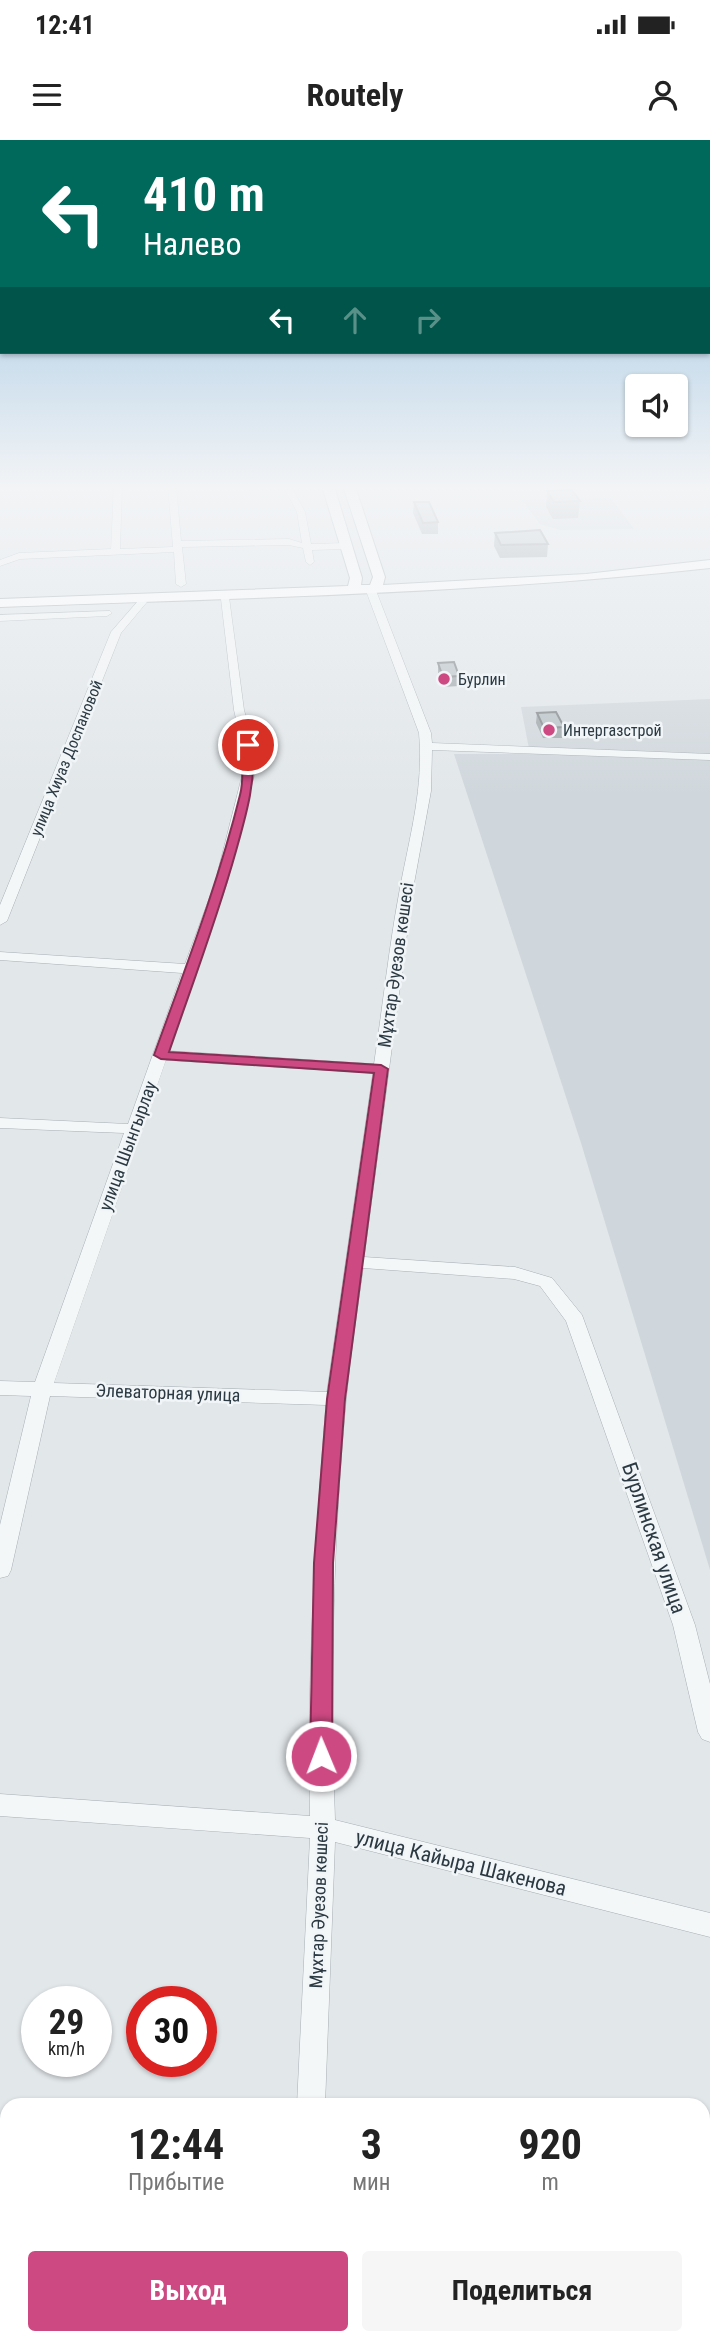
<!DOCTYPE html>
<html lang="ru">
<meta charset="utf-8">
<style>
:root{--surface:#fff;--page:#f6f6f6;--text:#222;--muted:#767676;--accent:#cd4982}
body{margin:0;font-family:"Roboto Condensed",sans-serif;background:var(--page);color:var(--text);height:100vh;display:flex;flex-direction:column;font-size:26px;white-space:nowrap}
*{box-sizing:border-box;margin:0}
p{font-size:23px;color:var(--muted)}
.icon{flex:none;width:38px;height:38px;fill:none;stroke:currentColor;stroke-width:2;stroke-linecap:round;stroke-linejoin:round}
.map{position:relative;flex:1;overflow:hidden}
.side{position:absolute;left:0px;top:1958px;width:710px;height:247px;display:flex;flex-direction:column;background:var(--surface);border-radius:21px 21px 0 0;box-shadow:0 2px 5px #0004}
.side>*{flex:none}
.guide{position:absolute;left:0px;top:0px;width:710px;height:214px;box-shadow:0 2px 5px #0004;background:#00695c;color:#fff;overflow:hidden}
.tools{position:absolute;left:625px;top:234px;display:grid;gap:14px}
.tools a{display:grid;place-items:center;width:63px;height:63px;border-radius:7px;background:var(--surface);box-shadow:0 2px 5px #0004;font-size:35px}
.speed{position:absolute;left:21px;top:1846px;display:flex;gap:14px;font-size:35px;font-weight:700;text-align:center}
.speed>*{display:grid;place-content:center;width:91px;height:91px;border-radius:50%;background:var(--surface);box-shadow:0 2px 5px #0004;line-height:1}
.speed small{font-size:18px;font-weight:400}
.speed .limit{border:10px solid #d22;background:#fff;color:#111}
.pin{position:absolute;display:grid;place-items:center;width:60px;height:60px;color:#fff;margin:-30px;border:4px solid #fff;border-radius:50%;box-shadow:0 2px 7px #0007}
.me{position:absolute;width:77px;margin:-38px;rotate:359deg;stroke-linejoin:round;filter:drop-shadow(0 0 5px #0008)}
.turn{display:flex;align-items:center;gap:24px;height:147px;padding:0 28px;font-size:32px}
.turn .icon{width:91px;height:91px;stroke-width:2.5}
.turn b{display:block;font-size:49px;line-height:60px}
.lanes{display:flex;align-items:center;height:66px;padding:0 28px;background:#0003;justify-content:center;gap:35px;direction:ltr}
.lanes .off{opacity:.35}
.eta{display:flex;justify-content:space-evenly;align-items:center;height:119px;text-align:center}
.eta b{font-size:42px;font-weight:700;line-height:49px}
.action{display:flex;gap:14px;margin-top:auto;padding:14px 28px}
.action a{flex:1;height:80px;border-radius:7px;background:var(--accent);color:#fff;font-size:28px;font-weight:700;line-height:80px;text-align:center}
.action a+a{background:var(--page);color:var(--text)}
.status{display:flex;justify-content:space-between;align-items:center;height:49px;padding:0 35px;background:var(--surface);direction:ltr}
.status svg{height:19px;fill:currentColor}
header{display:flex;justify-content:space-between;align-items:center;height:91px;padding:0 28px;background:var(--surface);font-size:32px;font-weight:700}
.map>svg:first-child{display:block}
</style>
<div class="status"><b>12:41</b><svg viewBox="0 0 49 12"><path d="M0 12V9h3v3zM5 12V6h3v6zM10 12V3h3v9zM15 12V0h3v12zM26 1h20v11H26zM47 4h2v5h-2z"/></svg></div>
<header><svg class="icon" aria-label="menu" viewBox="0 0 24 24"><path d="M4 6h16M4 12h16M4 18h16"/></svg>Routely<svg class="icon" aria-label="person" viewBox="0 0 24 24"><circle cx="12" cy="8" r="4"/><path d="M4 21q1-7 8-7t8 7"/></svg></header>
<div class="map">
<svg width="710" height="2204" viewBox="0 0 710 2204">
<rect width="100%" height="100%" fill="#e2e7ea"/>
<!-- built -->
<path fill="#d0d7dc" d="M 611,358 L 634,389 L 560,390 L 540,384 L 522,360 Z
M 710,559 L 710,1430 L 581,1003 L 454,614 L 530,614 L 521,567 Z"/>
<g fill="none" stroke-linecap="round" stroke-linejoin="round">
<defs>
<path id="street" d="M 114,346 L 122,346 L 120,409 L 173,407 L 168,346 L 176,346 L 181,401 L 289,399 L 302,403 L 297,372 L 283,346 L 291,346 L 305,372 L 311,404 L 346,403 L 350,406 L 346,409 L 312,410 L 314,422 L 310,425 L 306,422 L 303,408 L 289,405 L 182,407 L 186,444 L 181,447 L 176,444 L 174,412 L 20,419 L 0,426 L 0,420 L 19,413 L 111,409 Z
M 370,445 L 375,448 L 431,593 L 432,603 L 710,614 L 710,620 L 432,610 L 431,651 L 413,749 L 364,1117 L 515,1127 L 552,1138 L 582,1175 L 695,1485 L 710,1544 L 710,1602 L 702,1599 L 698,1592 L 673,1485 L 566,1181 L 540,1146 L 514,1139 L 363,1128 C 357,1172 350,1216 346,1260 C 333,1399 330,1540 335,1680 L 710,1773 L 710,1797 L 335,1702 L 325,1965 L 297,1965 L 310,1698 L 0,1676 L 0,1654 L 310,1676 C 307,1539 315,1402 326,1265 L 50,1256 L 11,1430 L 8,1436 L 0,1438 L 0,1385 L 31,1256 L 0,1255 L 0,1241 L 35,1242 L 124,993 L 0,988 L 0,978 L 128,984 L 182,833 L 0,820 L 0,812 L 185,824 L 215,743 L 244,628 L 242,605 L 234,570 L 221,459 L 229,457 L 244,570 L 254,605 L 256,628 L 227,743 L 169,911 L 374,924 C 383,865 389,806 400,748 C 410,695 424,647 419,593 L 365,448 ZM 166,920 L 373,933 L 327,1252 L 54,1243 Z
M 139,460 L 147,462 L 121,493 L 7,781 L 0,785 L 0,765 L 111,492 Z
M 110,471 L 112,473 L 107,476 L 0,481 L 0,475 Z"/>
<path id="secondary" d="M 322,346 L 334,346 L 362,438 L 361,445 L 370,445 L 373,437 L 343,346 L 355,346 L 385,437 L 383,445 L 586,434 L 710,420 L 710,428 C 474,454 237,458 0,467 L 0,459 L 348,446 L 350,438 Z"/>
</defs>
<!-- street casing -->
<use href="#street" stroke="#a7afb4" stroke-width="1"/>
<!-- secondary casing -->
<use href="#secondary" stroke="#a7afb4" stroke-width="2"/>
<!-- street -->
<use href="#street" fill="#f4f7f8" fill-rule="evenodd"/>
<!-- secondary -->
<use href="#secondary" fill="#fff" fill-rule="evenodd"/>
</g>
<!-- wall -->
<path fill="#9fa7ab" d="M 547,351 L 580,361 L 578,378 L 553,379 L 546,367 Z
M 414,362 L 438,382 L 438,394 L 422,394 L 413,373 Z
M 495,393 L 548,404 L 547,417 L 500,418 L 494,406 Z
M 438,523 L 459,536 L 459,546 L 443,547 L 438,533 Z
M 537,573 L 564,587 L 563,598 L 543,598 L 536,583 Z"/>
<!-- building -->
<path fill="#b9c2c7" stroke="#82888b" stroke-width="2" d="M 572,350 L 580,361 L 554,362 L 547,351 Z
M 414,362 L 429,362 L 438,382 L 423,383 Z
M 540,390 L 548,404 L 501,405 L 495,393 Z
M 454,522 L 459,536 L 443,537 L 438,523 Z
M 556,572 L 564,587 L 544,588 L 537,573 Z"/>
<!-- sky -->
<linearGradient id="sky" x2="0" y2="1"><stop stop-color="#8ab8dc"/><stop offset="0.53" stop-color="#f2f4f6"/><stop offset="1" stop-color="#f2f4f6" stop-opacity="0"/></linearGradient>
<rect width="710" height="655" fill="url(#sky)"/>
<!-- route -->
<path fill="#cd4982" stroke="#852f54" stroke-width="2" d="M 244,602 L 253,605 C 256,642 246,675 236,711 C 217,779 192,845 169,912 L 381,925 L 388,929 L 345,1259 L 333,1423 L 332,1616 L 329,1623 L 321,1625 L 313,1623 L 310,1616 L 314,1423 L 327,1259 L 374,933 L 161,919 L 154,915 C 185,829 218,744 240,655 C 245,638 240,619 244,602 Z"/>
<!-- markers -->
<g fill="#cd4982" stroke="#f1f5f7" stroke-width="2.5">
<circle cx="444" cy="539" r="7"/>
<circle cx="549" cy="590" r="7"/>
</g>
<g text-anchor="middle" stroke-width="5" stroke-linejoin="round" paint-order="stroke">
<!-- far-poi labels -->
<g font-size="16" fill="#2a3942" stroke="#f1f5f7" text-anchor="start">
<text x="458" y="545">Бурлин</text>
<text x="563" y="596">Интергазстрой</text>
</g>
<!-- far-street labels -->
<g font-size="16" fill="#2a3942" stroke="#f1f5f7">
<text transform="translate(66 618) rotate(-68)" y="6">улица Хиуаз Доспановой</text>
</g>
<!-- street labels -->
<g font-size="18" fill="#2a3942" stroke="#f1f5f7">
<text transform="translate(396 825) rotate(-82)" y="6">Мұхтар Әуезов көшесі</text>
<text transform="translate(128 1006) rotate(-70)" y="6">улица Шынгырлау</text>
<text transform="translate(168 1253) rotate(2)" y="6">Элеваторная улица</text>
<text transform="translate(319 1765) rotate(-88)" y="6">Мұхтар Әуезов көшесі</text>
</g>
<!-- near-street labels -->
<g font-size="21" fill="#2a3942" stroke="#f1f5f7">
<text transform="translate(654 1398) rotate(71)" y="7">Бурлинская улица</text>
<text transform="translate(461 1723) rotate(14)" y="7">улица Кайыра Шакенова</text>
</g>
</g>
</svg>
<div class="tools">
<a><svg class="icon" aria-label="sound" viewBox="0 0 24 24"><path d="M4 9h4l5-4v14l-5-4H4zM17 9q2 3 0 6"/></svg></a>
</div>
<div class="speed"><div>29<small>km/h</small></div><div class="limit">30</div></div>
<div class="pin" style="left:248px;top:605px;background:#d93025"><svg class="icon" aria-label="arrive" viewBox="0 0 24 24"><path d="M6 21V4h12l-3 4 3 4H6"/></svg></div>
<svg class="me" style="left:321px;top:1616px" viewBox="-20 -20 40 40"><circle r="17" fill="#cd4982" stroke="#fff" stroke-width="3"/><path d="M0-11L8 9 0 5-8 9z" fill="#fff"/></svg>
<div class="guide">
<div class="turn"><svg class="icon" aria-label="left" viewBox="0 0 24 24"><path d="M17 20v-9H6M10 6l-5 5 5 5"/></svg><div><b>410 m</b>Налево</div></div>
<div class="lanes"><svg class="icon" aria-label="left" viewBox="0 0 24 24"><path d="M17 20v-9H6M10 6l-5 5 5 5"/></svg><svg class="icon off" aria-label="ahead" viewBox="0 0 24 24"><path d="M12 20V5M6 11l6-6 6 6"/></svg><svg class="icon off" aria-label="right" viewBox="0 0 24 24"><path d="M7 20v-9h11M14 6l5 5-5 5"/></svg></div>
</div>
<section class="side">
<div class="eta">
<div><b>12:44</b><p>Прибытие</p></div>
<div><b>3</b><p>мин</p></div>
<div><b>920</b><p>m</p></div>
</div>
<div class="action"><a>Выход</a><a>Поделиться</a></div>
</section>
</div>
